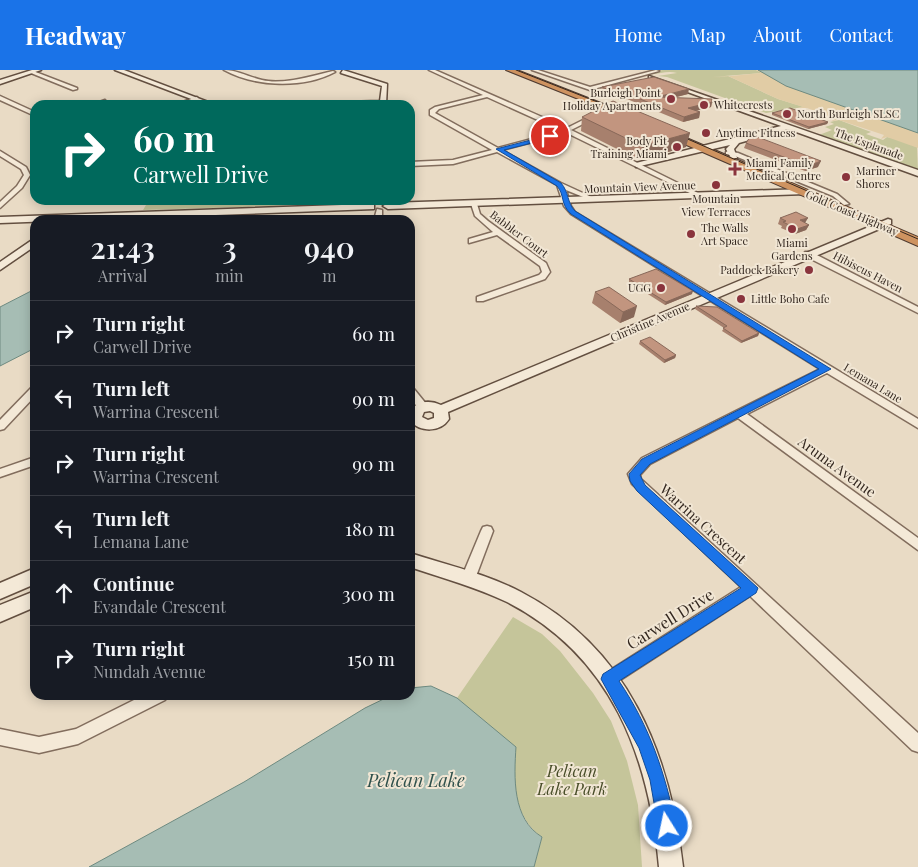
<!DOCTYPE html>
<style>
:root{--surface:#171b24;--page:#242831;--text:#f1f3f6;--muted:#9ea1a6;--line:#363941;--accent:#1a73e8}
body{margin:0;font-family:"Playfair Display",serif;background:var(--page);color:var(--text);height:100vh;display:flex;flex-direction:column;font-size:19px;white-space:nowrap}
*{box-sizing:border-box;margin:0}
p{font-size:16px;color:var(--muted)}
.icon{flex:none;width:28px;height:28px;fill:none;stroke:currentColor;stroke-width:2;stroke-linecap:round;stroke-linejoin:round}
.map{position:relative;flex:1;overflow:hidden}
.details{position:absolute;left:30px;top:145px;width:385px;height:485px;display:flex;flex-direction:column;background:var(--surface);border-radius:15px;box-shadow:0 2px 12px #0003}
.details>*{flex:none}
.banner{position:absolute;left:30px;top:30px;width:385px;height:105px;border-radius:15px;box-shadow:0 2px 12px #0003;background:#00695c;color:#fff;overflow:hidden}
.pin{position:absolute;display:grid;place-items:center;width:42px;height:42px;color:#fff;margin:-21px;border:2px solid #fff;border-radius:50%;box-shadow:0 1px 5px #0007}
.me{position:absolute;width:55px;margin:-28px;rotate:350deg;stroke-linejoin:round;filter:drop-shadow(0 0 4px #0008)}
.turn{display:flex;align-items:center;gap:18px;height:105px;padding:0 20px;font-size:22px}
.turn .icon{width:65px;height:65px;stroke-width:2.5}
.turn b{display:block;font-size:35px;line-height:42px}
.eta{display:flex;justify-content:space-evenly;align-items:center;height:85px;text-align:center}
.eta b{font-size:30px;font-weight:600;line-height:35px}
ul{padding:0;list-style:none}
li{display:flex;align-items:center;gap:15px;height:65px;padding:0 20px;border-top:1px solid var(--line)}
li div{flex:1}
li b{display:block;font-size:19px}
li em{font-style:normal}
header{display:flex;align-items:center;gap:30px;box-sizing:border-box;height:70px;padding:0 25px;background:var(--accent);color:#fff}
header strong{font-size:24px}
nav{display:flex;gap:28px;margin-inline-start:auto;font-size:18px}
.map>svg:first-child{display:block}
</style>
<header>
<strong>Headway</strong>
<nav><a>Home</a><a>Map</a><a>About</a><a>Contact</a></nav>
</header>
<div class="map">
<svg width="918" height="797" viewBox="0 0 918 797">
<rect width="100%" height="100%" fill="#e9dbc5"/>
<!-- green -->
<path fill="#c5c59a" d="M 662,0 L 756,0 L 762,3 L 712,7 L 728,6 L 778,29 L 804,37 L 766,43 L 667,7 L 658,6 L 677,3 C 666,0 659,5 649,4 Z
M 839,50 L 871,62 L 866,64 L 883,70 L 887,67 L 896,69 L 917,77 L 918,101 L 819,65 L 832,60 L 825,57 L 834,54 L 830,52 Z
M 149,130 L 333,130 L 332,134 L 143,140 Z
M 513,547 L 542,564 L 560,581 L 593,623 L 611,651 L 627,691 L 638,735 L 642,797 L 534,797 L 542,767 C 526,757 516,734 514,715 C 514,710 515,704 514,700 C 511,684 470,639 457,628 Z"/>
<!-- sand -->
<path fill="#e1cca5" d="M 756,0 L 801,0 L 918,47 L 918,78 L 887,67 L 881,69 L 884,65 L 839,50 L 832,51 L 835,48 L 807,38 L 797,38 L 803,37 L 778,29 L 728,6 L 711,8 L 761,3 Z"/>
<!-- water -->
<path fill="#a6bdb4" stroke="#6e8a80" d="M 758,0 L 918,0 L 918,63 L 786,16 Z
M 35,219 L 35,278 L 0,296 L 0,237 Z
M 431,616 L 457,628 L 516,677 C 514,707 512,749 542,767 L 534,797 L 89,797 L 244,712 L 365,638 L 392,625 L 410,625 L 410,618 Z"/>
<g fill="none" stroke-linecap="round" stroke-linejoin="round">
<defs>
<path id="street" d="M 224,0 C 237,0 249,7 262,10 C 282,15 313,6 333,1 L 335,2 C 303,19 255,17 224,0 Z
M 429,0 L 435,0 L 567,58 L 593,45 L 597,45 L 597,47 L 571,60 L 702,125 L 702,127 L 698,127 L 567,63 L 502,80 L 561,113 L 598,130 L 593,131 L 566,120 L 571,136 L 575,142 L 918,349 L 918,358 L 827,303 L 747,344 L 918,468 L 918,480 L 738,348 L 650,394 L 640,405 L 641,409 L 918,663 L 918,682 L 912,680 L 750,526 L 614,614 L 609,616 L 604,614 L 602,609 L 604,604 L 741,517 L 632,414 L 628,404 L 642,388 L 820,299 L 571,144 L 564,136 L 557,115 L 497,82 L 453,94 L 410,96 L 410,92 L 453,90 L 492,80 L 430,45 L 430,40 L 435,37 L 483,25 ZM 487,27 L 562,61 L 498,78 L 435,43 L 439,39 Z
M 532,0 L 538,0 L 590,17 L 656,0 L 659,1 L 590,20 Z
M 33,1 L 77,18 L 77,19 L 73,20 L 31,3 Z
M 0,26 L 35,42 L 35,46 L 0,30 Z
M 197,27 L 199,30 L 182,35 L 174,35 Z
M 105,30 L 107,33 L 93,35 L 94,34 Z
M 0,81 L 26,97 L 30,105 L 22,118 L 0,138 L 0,132 L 17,116 L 24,105 L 21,99 L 0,86 Z
M 728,81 L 738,83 L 837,124 L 849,134 L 844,135 L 833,126 L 735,86 L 726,84 L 726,82 Z
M 474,132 L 477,134 L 480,144 L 488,151 L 546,193 L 550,202 L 545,209 L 483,231 L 477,231 L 477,227 L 539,205 L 542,202 L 540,196 L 497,165 L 469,173 L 469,169 L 493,162 L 475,146 L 471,134 Z
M 377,139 L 382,140 L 382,150 L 374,150 Z
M 805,182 L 811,182 L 918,237 L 918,243 L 805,186 Z
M 35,317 L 35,326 L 4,359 L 0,360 L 0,350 L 31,318 Z
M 410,318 L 414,319 L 427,335 L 428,337 L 427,339 L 419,339 L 410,328 Z
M 35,387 L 35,395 L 0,407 L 0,399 Z
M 487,456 L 491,457 L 493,461 L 475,509 L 473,513 L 468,515 L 463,513 L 461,509 L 481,461 L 483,457 Z
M 144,625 L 168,625 L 165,630 L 78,674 L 39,683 L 0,675 L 0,659 L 39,667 L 76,659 Z"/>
<path id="secondary" d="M 32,0 L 41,0 L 0,14 L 0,10 Z
M 115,0 L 124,0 L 216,35 L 207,35 Z
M 343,0 L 387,14 L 386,35 L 302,35 L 305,33 L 380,31 L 382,16 L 341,3 Z
M 649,6 L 918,100 L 918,106 L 788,59 L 739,73 L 734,79 L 737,88 L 731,88 L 726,79 L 730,75 L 636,97 L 636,93 L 781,56 L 649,8 Z
M 803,119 L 807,122 L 806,124 L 388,139 L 383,136 L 388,133 Z
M 371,134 L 374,135 L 374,139 L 0,153 L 0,147 Z
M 888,149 L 891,150 L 891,154 L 448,342 L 449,349 C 440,363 420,362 410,351 L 410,340 C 419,331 430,330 441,335 ZM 430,341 L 434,343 L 434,348 L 428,350 L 422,347 L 424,342 Z
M 35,168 L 35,176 L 0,200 L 0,192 Z
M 410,483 C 447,495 487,504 521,522 C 628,578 670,682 683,797 L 659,797 C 649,686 612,586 507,532 C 476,517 442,508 410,497 Z
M 35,498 L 35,514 L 0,529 L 0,513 Z
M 35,521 L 35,537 L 0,552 L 0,535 Z"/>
<path id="highway" d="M 506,0 L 517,0 L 634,46 L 626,48 Z
M 663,58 L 918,167 L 918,176 L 659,63 L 658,61 Z"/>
</defs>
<!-- street casing -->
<use href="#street" stroke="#826d5d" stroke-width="3"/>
<!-- secondary casing -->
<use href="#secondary" stroke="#634f40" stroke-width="3"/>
<!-- highway casing -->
<use href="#highway" stroke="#503c31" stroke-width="2"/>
<!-- street -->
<use href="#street" fill="#f4e9d7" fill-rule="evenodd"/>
<!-- secondary -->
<use href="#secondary" fill="#f4e9d7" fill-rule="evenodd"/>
<!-- highway -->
<use href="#highway" fill="#ce9360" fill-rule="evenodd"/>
<!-- tram -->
<path stroke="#33271f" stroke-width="1" d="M 516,0 L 618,40
M 676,64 L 918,169"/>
</g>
<!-- wall -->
<path fill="#a7806d" d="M 602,17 L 688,24 L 673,28 L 712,32 L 711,37 L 696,41 L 700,42 L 699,48 L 683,52 L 627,29 L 620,30 L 601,22 Z
M 772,43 L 828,52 L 827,54 L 808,59 L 772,45 Z
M 582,47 L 686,77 L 639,90 L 581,61 Z
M 746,73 L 818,97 L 805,101 L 744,78 Z
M 780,148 L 805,153 L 809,155 L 806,160 L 795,164 L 781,158 L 782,156 L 778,154 Z
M 629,209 L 692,224 L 665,235 L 629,212 Z
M 595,222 L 634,247 L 620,253 L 592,233 Z
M 696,236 L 759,263 L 758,266 L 741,273 L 722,261 L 724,258 L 695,239 Z
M 640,271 L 676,285 L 675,288 L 664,293 L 639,274 Z"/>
<!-- shaded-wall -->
<path fill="#886859" d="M 689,19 L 688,24 L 656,32 L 657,27 Z
M 628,24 L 627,29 L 620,30 L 621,25 Z
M 712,32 L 711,37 L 687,43 L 688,38 Z
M 700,42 L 699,48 L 683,52 L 684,47 Z
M 828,52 L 827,54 L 808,59 L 809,57 Z
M 690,63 L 686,77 L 639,90 L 642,76 Z
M 821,91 L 818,97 L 805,101 L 808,96 Z
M 808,148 L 805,153 L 800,150 Z
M 809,155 L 806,160 L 795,164 L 797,159 Z
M 693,221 L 692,224 L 665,235 L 666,232 Z
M 637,236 L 634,247 L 620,253 L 623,242 Z
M 759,263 L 758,266 L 741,273 L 742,271 Z
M 676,285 L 675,288 L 664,293 L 665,290 Z"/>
<!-- building -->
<path fill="#c2957f" stroke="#886859" d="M 654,7 L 689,19 L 657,27 L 712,29 L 712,32 L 688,38 L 700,42 L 684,47 L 628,24 L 621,25 L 602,17 Z
M 613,31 L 690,63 L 642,76 L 582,47 Z
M 790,38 L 828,52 L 809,57 L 772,43 Z
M 755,66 L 821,91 L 808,96 L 746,73 L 750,67 Z
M 796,142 L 808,148 L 800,150 L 809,155 L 797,159 L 783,152 L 786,151 L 780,148 Z
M 656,199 L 693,221 L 666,232 L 629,209 Z
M 609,217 L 637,236 L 623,242 L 595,222 Z
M 696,236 L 717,237 L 759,263 L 742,271 L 723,258 L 727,256 Z
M 650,267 L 676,285 L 665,290 L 640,271 Z"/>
<!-- route -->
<path fill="#1a73e8" stroke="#114b97" d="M 550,65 L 552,68 L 504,80 L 561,113 C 569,122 567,133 575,141 L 831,299 L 650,394 L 640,405 L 645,415 L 758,518 L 756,523 L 619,611 C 650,657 665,703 676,756 L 673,762 L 667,765 L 661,762 L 658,756 L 650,710 L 639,678 L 601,609 L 603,604 L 741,518 L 637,421 L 630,411 L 629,404 L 642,389 L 819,299 L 571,144 C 560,134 565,125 557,116 L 496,79 Z"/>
<!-- markers -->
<g fill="#8a343d" stroke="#f1e6d4" stroke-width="2">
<circle cx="671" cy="29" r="5"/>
<circle cx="704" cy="35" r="5"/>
<circle cx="787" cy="44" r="5"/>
<circle cx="706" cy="63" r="5"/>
<circle cx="677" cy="77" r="5"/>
<path d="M732.5 91.5h5v5h5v5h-5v5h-5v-5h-5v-5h5z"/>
<circle cx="846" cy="107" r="5"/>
<circle cx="716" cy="115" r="5"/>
<circle cx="792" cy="159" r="5"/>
<circle cx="691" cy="164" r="5"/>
<circle cx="809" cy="200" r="5"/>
<circle cx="661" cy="218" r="5"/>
<circle cx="741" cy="229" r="5"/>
</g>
<g text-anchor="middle" stroke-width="4" stroke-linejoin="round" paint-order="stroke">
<!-- far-poi labels -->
<g font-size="11" fill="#33271f" stroke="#f1e6d4" text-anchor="start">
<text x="661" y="27" text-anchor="end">Burleigh Point<tspan x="661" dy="13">Holiday Apartments</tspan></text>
<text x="714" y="39">Whitecrests</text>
<text x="797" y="48">North Burleigh SLSC</text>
<text x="716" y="67">Anytime Fitness</text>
<text x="667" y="75" text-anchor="end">Body Fit<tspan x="667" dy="13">Training Miami</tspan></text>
<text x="746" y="97">Miami Family<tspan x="746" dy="13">Medical Centre</tspan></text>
<text x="856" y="105">Mariner<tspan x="856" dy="13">Shores</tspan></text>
<text x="716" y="133" text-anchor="middle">Mountain<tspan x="716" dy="13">View Terraces</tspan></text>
<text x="701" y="162">The Walls<tspan x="701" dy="13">Art Space</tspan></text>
<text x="792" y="177" text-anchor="middle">Miami<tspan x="792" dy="13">Gardens</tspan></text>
<text x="799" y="204" text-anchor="end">Paddock Bakery</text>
<text x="651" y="222" text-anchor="end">UGG</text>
<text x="751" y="233">Little Boho Cafe</text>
</g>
<!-- far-street labels -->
<g font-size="11" fill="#33271f" stroke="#f1e6d4">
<text transform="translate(869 74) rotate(20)" y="4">The Esplanade</text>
<text transform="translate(640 117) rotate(-2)" y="4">Mountain View Avenue</text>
<text transform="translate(852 143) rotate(23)" y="4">Gold Coast Highway</text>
<text transform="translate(519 164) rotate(37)" y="4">Babbler Court</text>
<text transform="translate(868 202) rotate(27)" y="4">Hibiscus Haven</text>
<text transform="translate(650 252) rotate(-23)" y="4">Christine Avenue</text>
<text transform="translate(873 313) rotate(31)" y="4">Lemana Lane</text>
</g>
<!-- street labels -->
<g font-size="14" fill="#33271f" stroke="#f1e6d4">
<text transform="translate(837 397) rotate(36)" y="5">Aruma Avenue</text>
<text transform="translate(703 454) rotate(42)" y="5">Warrina Crescent</text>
</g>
<!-- near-street labels -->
<g font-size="16" fill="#33271f" stroke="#f1e6d4">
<text transform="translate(670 549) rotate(-32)" y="6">Carwell Drive</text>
</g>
<!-- near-park labels -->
<g font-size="16" font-style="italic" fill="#484d28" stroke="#f1e6d4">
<text x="572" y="707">Pelican<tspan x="572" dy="18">Lake Park</tspan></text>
</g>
<!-- near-water labels -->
<g font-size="18" font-style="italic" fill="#30514c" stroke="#f1e6d4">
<text x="416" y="717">Pelican Lake</text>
</g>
</g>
</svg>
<div class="pin" style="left:550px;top:66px;background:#d93025"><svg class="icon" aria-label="arrive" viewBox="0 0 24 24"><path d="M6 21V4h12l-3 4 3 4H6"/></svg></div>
<svg class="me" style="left:667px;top:756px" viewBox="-20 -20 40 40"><circle r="17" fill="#1a73e8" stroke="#fff" stroke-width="3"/><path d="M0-11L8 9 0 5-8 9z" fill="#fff"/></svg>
<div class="banner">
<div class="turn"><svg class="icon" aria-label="right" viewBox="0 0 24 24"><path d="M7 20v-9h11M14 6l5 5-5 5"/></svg><div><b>60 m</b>Carwell Drive</div></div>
</div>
<section class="details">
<div class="eta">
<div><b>21:43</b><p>Arrival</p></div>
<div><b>3</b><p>min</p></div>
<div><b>940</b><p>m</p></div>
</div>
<ul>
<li><svg class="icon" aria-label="right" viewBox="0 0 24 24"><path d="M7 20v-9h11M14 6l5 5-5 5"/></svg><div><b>Turn right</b><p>Carwell Drive</p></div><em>60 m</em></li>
<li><svg class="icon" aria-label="left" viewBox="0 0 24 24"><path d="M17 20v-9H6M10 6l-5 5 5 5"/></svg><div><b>Turn left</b><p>Warrina Crescent</p></div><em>90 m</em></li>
<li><svg class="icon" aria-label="right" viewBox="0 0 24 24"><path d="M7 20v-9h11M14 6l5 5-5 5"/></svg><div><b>Turn right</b><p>Warrina Crescent</p></div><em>90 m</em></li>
<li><svg class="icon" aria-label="left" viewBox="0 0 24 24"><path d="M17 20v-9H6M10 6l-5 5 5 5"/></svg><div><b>Turn left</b><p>Lemana Lane</p></div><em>180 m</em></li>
<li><svg class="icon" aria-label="ahead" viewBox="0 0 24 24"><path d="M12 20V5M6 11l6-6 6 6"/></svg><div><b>Continue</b><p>Evandale Crescent</p></div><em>300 m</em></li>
<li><svg class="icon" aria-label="right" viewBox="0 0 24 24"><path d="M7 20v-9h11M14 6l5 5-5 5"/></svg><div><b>Turn right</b><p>Nundah Avenue</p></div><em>150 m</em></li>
</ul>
</section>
</div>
